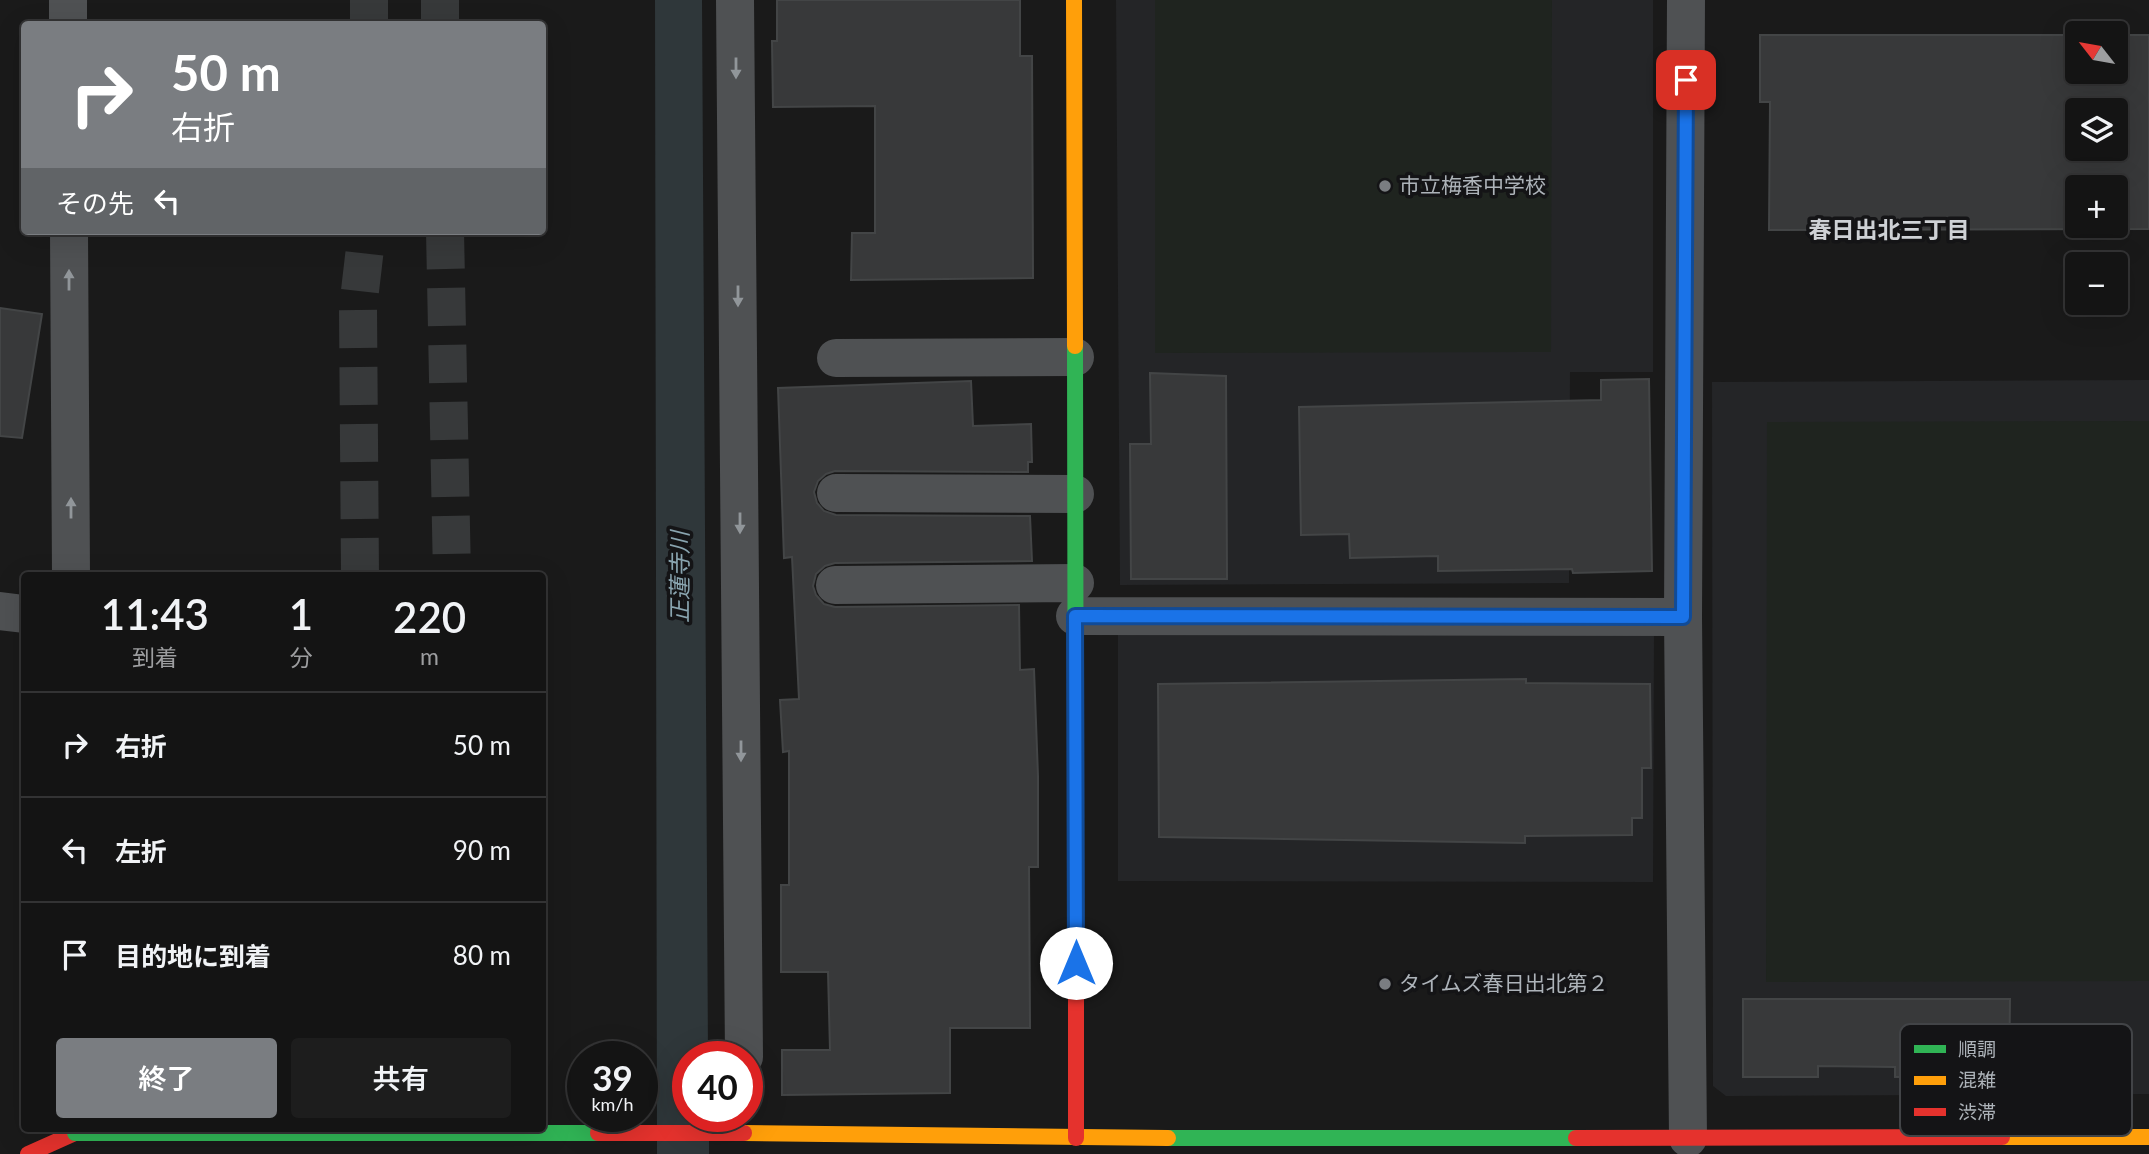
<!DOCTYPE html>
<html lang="ja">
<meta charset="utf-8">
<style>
:root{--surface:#141414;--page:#1d1d1d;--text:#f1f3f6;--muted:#9d9ea0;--line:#333334;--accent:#7a7d81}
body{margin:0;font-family:Lato,"Noto Sans JP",sans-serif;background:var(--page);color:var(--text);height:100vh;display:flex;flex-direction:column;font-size:26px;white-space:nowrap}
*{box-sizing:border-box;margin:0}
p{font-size:23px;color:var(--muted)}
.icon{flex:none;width:38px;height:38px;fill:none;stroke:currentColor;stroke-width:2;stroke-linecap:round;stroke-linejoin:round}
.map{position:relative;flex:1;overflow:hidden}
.panel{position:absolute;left:21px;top:572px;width:525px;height:560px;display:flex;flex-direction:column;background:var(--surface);border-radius:7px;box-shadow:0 7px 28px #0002,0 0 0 2px var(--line)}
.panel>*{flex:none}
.guide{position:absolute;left:21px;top:21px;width:525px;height:214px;border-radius:7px;box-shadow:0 7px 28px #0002,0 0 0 2px var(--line);background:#7a7d81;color:#fff;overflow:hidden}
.needle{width:46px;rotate:301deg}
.fabs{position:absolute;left:2065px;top:21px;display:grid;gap:14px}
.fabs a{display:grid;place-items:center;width:63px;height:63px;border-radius:7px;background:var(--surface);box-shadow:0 7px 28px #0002,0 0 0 2px var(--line);font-size:35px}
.speed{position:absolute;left:567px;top:1041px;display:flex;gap:14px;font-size:35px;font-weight:700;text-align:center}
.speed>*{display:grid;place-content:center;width:91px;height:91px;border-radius:50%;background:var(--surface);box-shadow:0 7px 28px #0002,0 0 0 2px var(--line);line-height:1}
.speed small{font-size:18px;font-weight:400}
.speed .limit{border:10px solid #d22;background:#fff;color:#111}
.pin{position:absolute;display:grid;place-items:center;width:60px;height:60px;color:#fff;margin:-30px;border-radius:14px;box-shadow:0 4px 10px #0006}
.me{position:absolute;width:77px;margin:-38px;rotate:0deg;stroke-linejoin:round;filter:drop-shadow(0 0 5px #0008)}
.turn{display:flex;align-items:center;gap:24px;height:147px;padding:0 35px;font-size:32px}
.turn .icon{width:91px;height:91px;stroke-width:2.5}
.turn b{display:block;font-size:49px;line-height:60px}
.then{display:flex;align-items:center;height:66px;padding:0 35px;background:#0003;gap:14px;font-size:26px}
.eta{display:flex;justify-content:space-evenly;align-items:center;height:119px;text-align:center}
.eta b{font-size:42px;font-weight:600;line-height:49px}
.cta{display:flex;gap:14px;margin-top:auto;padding:14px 35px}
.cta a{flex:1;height:80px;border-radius:7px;background:var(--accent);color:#fff;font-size:28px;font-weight:600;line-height:80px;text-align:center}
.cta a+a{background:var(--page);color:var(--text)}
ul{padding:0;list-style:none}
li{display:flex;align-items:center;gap:21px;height:105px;padding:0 35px;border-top:2px solid var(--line)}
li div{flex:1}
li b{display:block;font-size:26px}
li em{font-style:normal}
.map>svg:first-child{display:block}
</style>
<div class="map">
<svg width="2149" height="1154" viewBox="0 0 2149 1154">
<rect width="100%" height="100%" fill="#1a1a1a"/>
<!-- built -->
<path fill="#242527" d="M 1116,0 L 1653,0 L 1653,372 L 1570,372 L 1569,583 L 1120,585 Z
M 2149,380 L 2149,1094 L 1726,1096 L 1713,1086 L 1712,382 Z
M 1118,634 L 1654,635 L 1653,882 L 1118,881 Z"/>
<!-- green -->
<path fill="#1f241f" d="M 1155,0 L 1552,0 L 1551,352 L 1155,353 Z
M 2149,421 L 2149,981 L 1766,982 L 1767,422 Z"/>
<!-- water -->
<path fill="#2f373a" d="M 655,0 L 702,0 L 708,1057 L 688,1057 L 688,1116 L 709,1117 L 709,1154 L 657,1154 Z"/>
<!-- building -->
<path fill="#38393a" stroke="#434546" stroke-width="2" fill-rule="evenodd" d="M 777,0 L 1020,0 L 1020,56 L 1032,56 L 1033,278 L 851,280 L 852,233 L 875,233 L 875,106 L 773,107 L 772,41 L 777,41 Z
M 1760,35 L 2077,35 L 2077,72 L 2116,72 L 2116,35 L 2149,35 L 2149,229 L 1769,230 L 1770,102 L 1760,102 ZM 2077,110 L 2116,110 L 2116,149 L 2077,149 ZM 2077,187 L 2116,187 L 2116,226 L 2077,226 Z
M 0,308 L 42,314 L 22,438 L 0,436 Z
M 1150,373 L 1226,376 L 1227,579 L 1131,579 L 1130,444 L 1151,444 Z
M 1649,379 L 1652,571 L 1573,573 L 1572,569 L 1438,571 L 1438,556 L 1350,558 L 1349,534 L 1301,535 L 1299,407 L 1601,400 L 1601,380 Z
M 971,381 L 973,426 L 1031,424 L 1032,462 L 1028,462 L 1028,472 L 835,471 L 826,474 L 818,481 L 814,492 L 817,503 L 824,511 L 836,515 L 1030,516 L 1032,561 L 835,563 L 825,566 L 816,574 L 813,586 L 816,595 L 824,604 L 835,607 L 1019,605 L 1020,670 L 1034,669 L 1038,776 L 1038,867 L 1029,867 L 1030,1028 L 950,1028 L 950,1093 L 782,1095 L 782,1050 L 830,1050 L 828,972 L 781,972 L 781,885 L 789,885 L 789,751 L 783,752 L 780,700 L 799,699 L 792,557 L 784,558 L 778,388 Z
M 1526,679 L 1526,683 L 1650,684 L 1651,768 L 1642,768 L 1642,818 L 1632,818 L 1632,835 L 1525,836 L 1525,843 L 1159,837 L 1158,684 Z
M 1743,999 L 2010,999 L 2009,1076 L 1895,1077 L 1895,1067 L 1818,1066 L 1818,1077 L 1743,1077 Z"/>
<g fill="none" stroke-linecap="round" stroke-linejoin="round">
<!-- highway-tunnel -->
<path stroke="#37393a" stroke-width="38" stroke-dasharray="38 19" stroke-linecap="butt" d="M 369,0 L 369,24
M 440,0 L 440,24
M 445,231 L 452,576
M 360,576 L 358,308 L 367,231"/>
<!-- street -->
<path stroke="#4f5153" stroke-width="38" d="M 68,0 L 68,24
M 735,0 L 744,1057
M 1686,0 L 1683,617 L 1688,1138
M 69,231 L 71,576
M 836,358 L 1075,357
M 836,493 L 1075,494
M 835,585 L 1075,583
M 0,611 L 24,614
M 1075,616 L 1683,617"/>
<!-- fast -->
<path stroke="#30b455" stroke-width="16" d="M 1075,346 L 1076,944
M 1168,1138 L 1576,1138"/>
<!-- slow -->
<path stroke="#ff9f0a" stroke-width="16" d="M 1074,0 L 1075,346
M 744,1133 L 1168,1138
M 2002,1137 L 2149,1137"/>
<!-- jam -->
<path stroke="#e5322d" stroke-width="16" d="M 1076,944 L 1076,1138
M 1576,1138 L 2002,1137
M 28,1154 L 75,1133"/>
<!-- fast-bridge -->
<path stroke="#30b455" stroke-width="16" d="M 75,1133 L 598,1133"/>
<!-- jam-bridge -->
<path stroke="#e5322d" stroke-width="16" d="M 598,1133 L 744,1133"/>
</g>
<!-- one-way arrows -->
<defs><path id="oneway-solid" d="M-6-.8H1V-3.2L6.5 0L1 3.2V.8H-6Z" transform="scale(1.75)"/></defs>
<g fill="#91969a">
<use href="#oneway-solid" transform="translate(736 68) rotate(90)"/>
<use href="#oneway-solid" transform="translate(69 280) rotate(-90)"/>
<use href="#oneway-solid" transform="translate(738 296) rotate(90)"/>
<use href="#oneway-solid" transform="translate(71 508) rotate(-90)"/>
<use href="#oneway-solid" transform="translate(740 523) rotate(90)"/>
<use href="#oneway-solid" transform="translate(741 751) rotate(90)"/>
</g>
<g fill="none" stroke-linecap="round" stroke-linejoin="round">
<defs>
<path id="route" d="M 1076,963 L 1075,616 L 1683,617 L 1686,80"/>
</defs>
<!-- route casing -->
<use href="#route" stroke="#114b97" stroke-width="18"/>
<!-- route -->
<use href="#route" stroke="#1a73e8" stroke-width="12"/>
</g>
<!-- markers -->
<g fill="#7a7d81" stroke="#141416" stroke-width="2.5">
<circle cx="1385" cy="186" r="7"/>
<circle cx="1385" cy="984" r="7"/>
</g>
<g text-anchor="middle" stroke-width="7" stroke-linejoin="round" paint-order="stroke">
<!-- poi labels -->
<g font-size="21" fill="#adb3b9" stroke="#141416" text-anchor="start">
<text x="1399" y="193">市立梅香中学校</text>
<text x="1399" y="991">タイムズ春日出北第２</text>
</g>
<!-- neighbourhood labels -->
<g font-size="23" font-weight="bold" fill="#ced1d5" stroke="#141416">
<text x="1889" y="238">春日出北三丁目</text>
</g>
<!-- water labels -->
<g font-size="23" font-style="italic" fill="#89a4af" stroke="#141416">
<text transform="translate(680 577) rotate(-90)" y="8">正蓮寺川</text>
</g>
</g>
<!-- legend -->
<rect x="1900" y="1024" width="232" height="112" rx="10" fill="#141416" stroke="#424447" stroke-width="2"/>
<rect x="1914" y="1045" width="32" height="8" fill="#30b455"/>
<rect x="1914" y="1076" width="32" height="9" fill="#ff9f0a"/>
<rect x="1914" y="1108" width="32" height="8" fill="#e5322d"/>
<g font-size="19" fill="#adb3b9">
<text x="1958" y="1056">順調</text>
<text x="1958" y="1087">混雑</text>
<text x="1958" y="1119">渋滞</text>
</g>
</svg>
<div class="fabs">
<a><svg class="needle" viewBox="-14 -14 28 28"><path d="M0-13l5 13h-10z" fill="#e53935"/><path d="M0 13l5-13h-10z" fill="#9d9ea0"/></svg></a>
<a><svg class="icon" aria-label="layers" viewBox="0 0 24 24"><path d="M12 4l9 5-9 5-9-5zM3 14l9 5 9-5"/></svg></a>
<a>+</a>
<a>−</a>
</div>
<div class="speed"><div>39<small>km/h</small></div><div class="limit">40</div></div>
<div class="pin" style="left:1686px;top:80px;background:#d93025"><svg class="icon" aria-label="arrive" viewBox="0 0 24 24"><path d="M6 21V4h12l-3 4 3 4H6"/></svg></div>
<svg class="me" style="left:1076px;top:963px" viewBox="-20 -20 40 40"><circle r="19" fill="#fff"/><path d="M0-13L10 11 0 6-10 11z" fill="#1a73e8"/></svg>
<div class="guide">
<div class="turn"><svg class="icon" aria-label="right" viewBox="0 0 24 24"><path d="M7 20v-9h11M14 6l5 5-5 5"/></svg><div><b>50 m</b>右折</div></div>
<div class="then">その先<svg class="icon" aria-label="left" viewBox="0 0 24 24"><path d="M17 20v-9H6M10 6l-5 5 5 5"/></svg></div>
</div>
<section class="panel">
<div class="eta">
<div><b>11:43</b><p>到着</p></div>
<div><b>1</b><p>分</p></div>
<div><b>220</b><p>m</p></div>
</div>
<ul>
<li><svg class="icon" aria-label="right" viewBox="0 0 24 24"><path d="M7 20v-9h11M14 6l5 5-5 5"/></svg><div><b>右折</b></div><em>50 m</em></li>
<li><svg class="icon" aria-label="left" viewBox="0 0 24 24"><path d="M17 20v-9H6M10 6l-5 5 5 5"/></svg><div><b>左折</b></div><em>90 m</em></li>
<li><svg class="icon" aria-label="arrive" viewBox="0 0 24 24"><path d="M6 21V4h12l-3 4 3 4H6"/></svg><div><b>目的地に到着</b></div><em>80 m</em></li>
</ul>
<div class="cta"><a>終了</a><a>共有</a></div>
</section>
</div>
